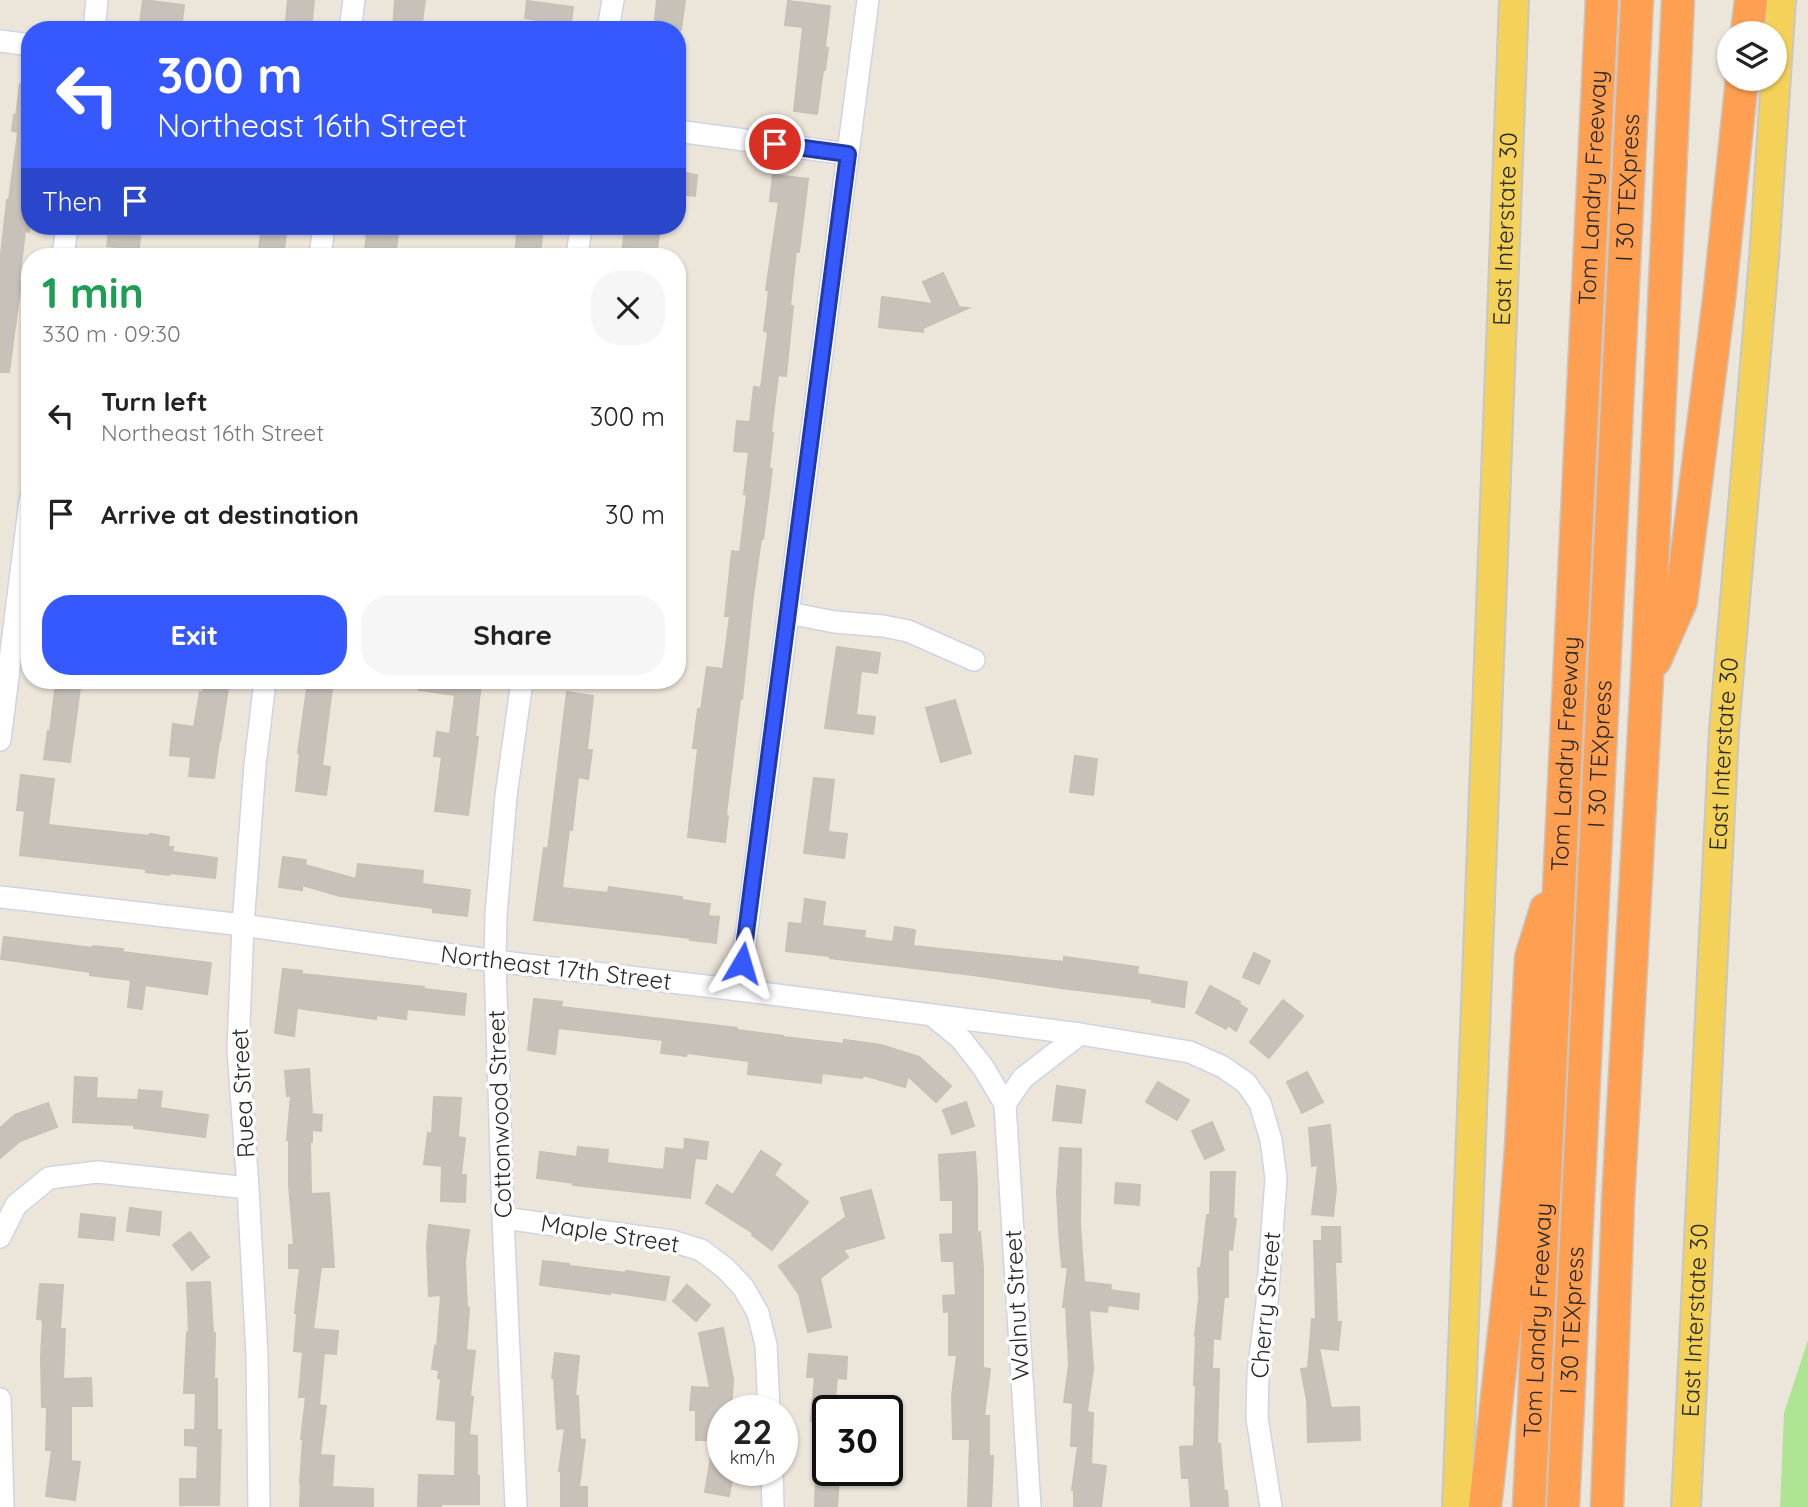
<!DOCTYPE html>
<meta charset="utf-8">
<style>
:root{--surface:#fff;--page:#f6f6f6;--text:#222;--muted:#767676;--accent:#3559fe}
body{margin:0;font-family:Quicksand,sans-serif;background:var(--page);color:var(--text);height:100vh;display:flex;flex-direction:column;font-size:26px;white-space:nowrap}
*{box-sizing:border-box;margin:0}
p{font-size:23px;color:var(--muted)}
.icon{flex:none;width:38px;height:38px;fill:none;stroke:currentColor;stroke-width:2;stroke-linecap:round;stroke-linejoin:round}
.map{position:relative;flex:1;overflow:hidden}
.sheet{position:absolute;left:21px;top:248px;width:665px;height:441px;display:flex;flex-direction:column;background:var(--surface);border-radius:28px;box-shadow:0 2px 5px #0004}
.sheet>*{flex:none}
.guide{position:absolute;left:21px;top:21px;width:665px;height:214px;border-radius:28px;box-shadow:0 2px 5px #0004;background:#3559fe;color:#fff;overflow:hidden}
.fabs{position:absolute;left:1717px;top:21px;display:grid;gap:14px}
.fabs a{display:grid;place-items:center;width:70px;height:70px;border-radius:50%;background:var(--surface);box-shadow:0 2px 5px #0004;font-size:35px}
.speed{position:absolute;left:707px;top:1395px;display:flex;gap:14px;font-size:35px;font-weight:700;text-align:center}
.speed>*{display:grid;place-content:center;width:91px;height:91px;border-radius:50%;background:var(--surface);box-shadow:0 2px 5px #0004;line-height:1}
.speed small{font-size:18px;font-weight:400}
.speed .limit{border:4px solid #111;border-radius:10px;background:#fff;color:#111}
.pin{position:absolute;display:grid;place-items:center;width:60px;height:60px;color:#fff;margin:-30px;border:4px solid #fff;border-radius:50%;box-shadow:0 2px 7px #0007}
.me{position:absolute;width:77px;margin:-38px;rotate:7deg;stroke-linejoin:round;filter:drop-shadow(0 0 5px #0008)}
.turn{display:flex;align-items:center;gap:24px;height:147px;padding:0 21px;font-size:32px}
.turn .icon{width:91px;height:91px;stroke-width:2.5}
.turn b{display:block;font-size:49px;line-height:60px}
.then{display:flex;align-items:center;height:66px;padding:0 21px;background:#0003;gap:14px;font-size:26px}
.round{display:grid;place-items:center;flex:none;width:74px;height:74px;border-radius:28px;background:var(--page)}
.summary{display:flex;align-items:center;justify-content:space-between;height:119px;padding:0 21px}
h1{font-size:42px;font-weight:700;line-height:52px;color:#1e9e55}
.action{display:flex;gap:14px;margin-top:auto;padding:14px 21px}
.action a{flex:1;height:80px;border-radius:28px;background:var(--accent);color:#fff;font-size:28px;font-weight:700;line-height:80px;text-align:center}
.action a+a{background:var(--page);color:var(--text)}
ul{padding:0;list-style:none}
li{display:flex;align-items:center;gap:21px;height:98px;padding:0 21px}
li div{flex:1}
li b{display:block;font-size:26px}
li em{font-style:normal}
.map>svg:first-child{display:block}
</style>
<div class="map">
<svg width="1808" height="1507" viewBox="0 0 1808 1507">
<rect width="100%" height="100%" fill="#ece5da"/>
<!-- green -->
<path fill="#afe495" d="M 1808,1340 L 1808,1507 L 1780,1507 L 1784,1413 Z"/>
<!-- building -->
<path fill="#c7c1ba" stroke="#c7c1b4" stroke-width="2" d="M 143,0 L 184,5 L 181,30 L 139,30 Z
M 288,0 L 314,0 L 311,30 L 285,30 Z
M 395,0 L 425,0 L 421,30 L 393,30 Z
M 657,0 L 685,0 L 681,30 L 654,30 Z
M 527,1 L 573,7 L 570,30 L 535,30 L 536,20 L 525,18 Z
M 788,1 L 830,6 L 825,47 L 828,48 L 825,70 L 823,70 L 817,114 L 794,111 L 803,27 L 785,25 Z
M 20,84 L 30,84 L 30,224 L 29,232 L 25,231 L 19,282 L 21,282 L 9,372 L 0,372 L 0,264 L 7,200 L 9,200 L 18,132 L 12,131 L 14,115 L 16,116 Z
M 680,172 L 697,175 L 695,196 L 678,194 Z
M 773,175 L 808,179 L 799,252 L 796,251 L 790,306 L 793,306 L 786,376 L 778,375 L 771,432 L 773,433 L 769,468 L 772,469 L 763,539 L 761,539 L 753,596 L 742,699 L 740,699 L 726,815 L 728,816 L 725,842 L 688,837 L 698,748 L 693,748 L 698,709 L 701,710 L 707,667 L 723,669 L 730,616 L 725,616 L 732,551 L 740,552 L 747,495 L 744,494 L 749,452 L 734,451 L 737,421 L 750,422 L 754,387 L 761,388 L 768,332 L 764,331 L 769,290 L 766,290 L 779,202 L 770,201 Z
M 110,226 L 141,226 L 138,257 L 116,257 L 118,247 L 107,246 Z
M 262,226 L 287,226 L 283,257 L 258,257 Z
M 368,226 L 399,226 L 395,257 L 364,257 Z
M 518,226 L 543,226 L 540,257 L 515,254 Z
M 625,226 L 660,226 L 656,257 L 622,257 Z
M 943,273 L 959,307 L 968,308 L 923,328 L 923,332 L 879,327 L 882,297 L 933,304 L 923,282 Z
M 837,647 L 880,653 L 877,673 L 861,671 L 856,715 L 875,717 L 873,734 L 825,728 Z
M 56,681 L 81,681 L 70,762 L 44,759 L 48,731 L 50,732 Z
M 204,681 L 229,681 L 220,741 L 219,741 L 214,778 L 189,776 L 191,757 L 170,755 L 173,724 L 194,727 L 200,692 L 203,693 Z
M 308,681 L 333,681 L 322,766 L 330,767 L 326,795 L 296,791 L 300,753 L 298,753 Z
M 420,681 L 465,681 L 481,683 L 475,737 L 478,737 L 468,815 L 435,811 L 442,757 L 434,756 L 437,732 L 450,734 L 455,695 L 419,690 Z
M 567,692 L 593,696 L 587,750 L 592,750 L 588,779 L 578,777 L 572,830 L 569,829 L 562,888 L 608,893 L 609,887 L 682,897 L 682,900 L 710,904 L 708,916 L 719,917 L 716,943 L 690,940 L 691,938 L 534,920 L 544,848 L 548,849 Z
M 955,700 L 971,753 L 941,762 L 926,708 Z
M 1075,756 L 1097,759 L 1093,795 L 1070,792 Z
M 21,775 L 54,779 L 48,825 L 150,836 L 150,834 L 169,837 L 168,847 L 173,847 L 172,852 L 217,858 L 215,878 L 170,873 L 169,875 L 146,872 L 146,869 L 20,855 L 25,811 L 17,810 Z
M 814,778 L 834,780 L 828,832 L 847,834 L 844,858 L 804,853 Z
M 283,857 L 306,860 L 305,865 L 356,879 L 358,864 L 423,871 L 422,884 L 470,890 L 467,916 L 433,912 L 433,908 L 340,896 L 302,885 L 302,890 L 279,887 Z
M 805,899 L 825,902 L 822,926 L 865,931 L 864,938 L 893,942 L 895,927 L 915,930 L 913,946 L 1064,962 L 1064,957 L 1138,967 L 1137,974 L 1187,982 L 1184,1007 L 1152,1002 L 1152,999 L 1061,988 L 973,975 L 830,958 L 830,956 L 786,951 L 789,923 L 802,924 Z
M 4,937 L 93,948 L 93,946 L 123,949 L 122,952 L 211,963 L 207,994 L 145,985 L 142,1009 L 128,1007 L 131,980 L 90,975 L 90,972 L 1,959 Z
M 1254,953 L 1270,961 L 1259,984 L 1243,977 Z
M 283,969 L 302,971 L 302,974 L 424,987 L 424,989 L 466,994 L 464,1015 L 407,1009 L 406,1019 L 376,1015 L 376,1019 L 297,1008 L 294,1036 L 275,1033 Z
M 1210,986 L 1240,1002 L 1239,1004 L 1247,1009 L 1236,1031 L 1228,1025 L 1226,1029 L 1196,1013 Z
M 534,999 L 562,1002 L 561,1007 L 737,1028 L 737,1030 L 783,1036 L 783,1037 L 844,1044 L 844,1040 L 881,1045 L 919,1057 L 951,1086 L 936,1102 L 908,1076 L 905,1087 L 863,1075 L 862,1078 L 822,1073 L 821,1083 L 748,1074 L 749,1061 L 687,1053 L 686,1056 L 661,1053 L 663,1040 L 558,1028 L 555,1054 L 528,1050 Z
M 1283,1000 L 1303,1016 L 1269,1058 L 1250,1042 Z
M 309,1069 L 312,1114 L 322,1115 L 321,1131 L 312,1130 L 312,1142 L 310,1142 L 311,1194 L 329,1193 L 334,1267 L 321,1267 L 313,1329 L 338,1331 L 336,1354 L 324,1353 L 319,1405 L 326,1406 L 320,1455 L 334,1456 L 332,1487 L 373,1489 L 373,1507 L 300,1507 L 301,1483 L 300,1483 L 303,1439 L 301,1439 L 306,1397 L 299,1397 L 303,1352 L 294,1351 L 297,1313 L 295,1313 L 300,1268 L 289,1268 L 289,1245 L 294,1245 L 289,1185 L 289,1140 L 287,1140 L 291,1096 L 287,1096 L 285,1071 Z
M 1307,1072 L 1323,1102 L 1302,1113 L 1287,1082 Z
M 75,1077 L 97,1078 L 96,1098 L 138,1100 L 139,1090 L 162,1092 L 160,1108 L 208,1115 L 205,1137 L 134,1128 L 135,1125 L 73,1122 Z
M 1158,1082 L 1189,1100 L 1177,1120 L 1146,1102 Z
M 1057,1086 L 1085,1090 L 1081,1123 L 1053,1120 Z
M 434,1097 L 461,1098 L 458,1137 L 465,1138 L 461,1175 L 466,1175 L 465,1202 L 441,1201 L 442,1166 L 424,1164 L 428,1133 L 432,1134 Z
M 966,1102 L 974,1126 L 952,1134 L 943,1110 Z
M 48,1103 L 57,1127 L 20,1141 L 0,1158 L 0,1128 L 15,1115 Z
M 1212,1122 L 1224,1150 L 1205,1159 L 1192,1131 Z
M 1330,1125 L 1336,1189 L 1333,1216 L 1312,1214 L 1318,1165 L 1312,1166 L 1309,1128 Z
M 685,1139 L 708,1142 L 706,1159 L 695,1158 L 690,1198 L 573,1185 L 574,1183 L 537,1178 L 540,1152 L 577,1157 L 578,1147 L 608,1150 L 607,1163 L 664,1170 L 666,1148 L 684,1150 Z
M 1060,1148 L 1081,1149 L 1080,1224 L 1084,1282 L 1111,1285 L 1110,1290 L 1139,1294 L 1138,1309 L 1108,1305 L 1107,1312 L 1089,1310 L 1093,1369 L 1087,1412 L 1093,1413 L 1091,1464 L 1106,1466 L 1101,1507 L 1074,1507 L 1074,1490 L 1072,1490 L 1078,1446 L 1071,1446 L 1073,1403 L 1064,1402 L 1069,1365 L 1066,1307 L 1063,1307 L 1068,1267 L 1062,1267 L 1059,1231 L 1057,1192 Z
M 761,1151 L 781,1164 L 774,1175 L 808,1202 L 772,1250 L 752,1235 L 753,1233 L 706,1203 L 717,1185 L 733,1195 Z
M 975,1152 L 977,1184 L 977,1233 L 980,1232 L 983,1268 L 983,1368 L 990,1369 L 984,1416 L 989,1416 L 989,1456 L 993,1456 L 991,1507 L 968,1507 L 970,1439 L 953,1439 L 952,1396 L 957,1355 L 949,1355 L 949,1311 L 944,1312 L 943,1296 L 956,1295 L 954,1261 L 942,1261 L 940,1235 L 953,1234 L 953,1200 L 941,1200 L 939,1155 Z
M 1211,1172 L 1235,1172 L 1233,1218 L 1236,1219 L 1232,1250 L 1228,1249 L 1228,1297 L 1224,1297 L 1220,1339 L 1213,1338 L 1212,1369 L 1219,1369 L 1217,1444 L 1220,1444 L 1224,1491 L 1227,1491 L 1228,1507 L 1191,1507 L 1189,1478 L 1182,1478 L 1180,1447 L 1194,1446 L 1196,1385 L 1194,1385 L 1196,1337 L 1195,1336 L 1199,1299 L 1198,1268 L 1201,1268 L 1207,1215 L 1210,1215 Z
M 1116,1183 L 1140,1185 L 1139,1205 L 1115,1203 Z
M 871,1190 L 884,1238 L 843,1250 L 848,1257 L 820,1278 L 831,1327 L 808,1332 L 799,1294 L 779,1266 L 846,1217 L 841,1198 Z
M 130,1208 L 161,1212 L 159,1235 L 127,1231 Z
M 81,1214 L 115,1218 L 113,1240 L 79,1237 Z
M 429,1225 L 469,1230 L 465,1261 L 467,1307 L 469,1308 L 466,1350 L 475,1351 L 470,1396 L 473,1397 L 469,1435 L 477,1436 L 477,1476 L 479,1476 L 479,1504 L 441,1504 L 441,1507 L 418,1507 L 419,1475 L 455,1476 L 456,1421 L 437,1419 L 441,1379 L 438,1378 L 439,1370 L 432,1369 L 435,1346 L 437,1347 L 441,1295 L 429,1296 L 427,1246 Z
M 1322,1227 L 1340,1227 L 1341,1262 L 1335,1262 L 1337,1322 L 1341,1322 L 1338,1350 L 1319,1348 L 1331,1408 L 1359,1407 L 1360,1440 L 1308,1442 L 1307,1400 L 1301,1369 L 1308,1368 L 1312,1319 L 1316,1320 L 1314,1241 L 1322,1241 Z
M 190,1232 L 209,1257 L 192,1270 L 173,1245 Z
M 543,1261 L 569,1264 L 569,1266 L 626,1273 L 626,1271 L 669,1277 L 665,1300 L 610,1292 L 610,1294 L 540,1285 Z
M 210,1282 L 213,1333 L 215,1333 L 214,1379 L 217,1379 L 217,1430 L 221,1430 L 219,1505 L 180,1505 L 180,1479 L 197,1479 L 198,1446 L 185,1445 L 185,1430 L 195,1430 L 196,1393 L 184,1393 L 187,1332 L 189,1332 L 187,1283 Z
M 40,1284 L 63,1285 L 60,1329 L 65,1329 L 63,1379 L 91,1378 L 92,1406 L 71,1406 L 71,1461 L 80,1462 L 75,1500 L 46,1496 L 52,1450 L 46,1450 L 47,1407 L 42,1407 L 41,1357 L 43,1320 L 37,1319 Z
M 687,1285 L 710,1305 L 696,1321 L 673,1301 Z
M 723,1328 L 733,1379 L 731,1410 L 723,1410 L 723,1470 L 734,1470 L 729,1496 L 705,1492 L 714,1440 L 696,1440 L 696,1410 L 690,1410 L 692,1387 L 710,1388 L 699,1333 Z
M 555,1353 L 579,1356 L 575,1396 L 578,1396 L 580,1439 L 585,1440 L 579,1487 L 587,1487 L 587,1507 L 561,1507 L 561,1471 L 559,1471 L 565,1428 L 557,1429 L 554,1378 L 552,1378 Z
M 809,1354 L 847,1357 L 846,1379 L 837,1378 L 834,1410 L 828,1410 L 828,1462 L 814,1462 L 816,1422 L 811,1421 L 815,1377 L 807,1377 Z
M 816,1477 L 839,1478 L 837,1507 L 815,1507 Z"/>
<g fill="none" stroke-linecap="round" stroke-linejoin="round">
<defs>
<path id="minor" d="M 94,30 L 97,0
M 350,30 L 354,0
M 608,30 L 613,0
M 0,41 L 30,45
M 677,131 L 848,154
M 63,257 L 67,226
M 320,257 L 324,226
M 577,257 L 581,226
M 788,613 L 835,622 L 883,626 L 908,631 L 974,660
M 0,740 L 30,501
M 0,897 L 243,925 L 495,961 L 739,990 L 1080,1034 L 1190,1052 L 1223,1067 L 1246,1083 L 1260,1103 L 1271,1140 L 1276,1178 L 1267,1302 L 1258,1374 L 1257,1418 L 1271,1507
M 739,990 L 868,0
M 933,1016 L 961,1039 L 983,1067 L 1005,1104
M 503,1218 L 672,1241 L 701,1250 L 725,1268 L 743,1287 L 758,1313 L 766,1345 L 769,1410
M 0,1237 L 16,1205 L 49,1178 L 97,1172 L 248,1188
M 0,1399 L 3,1507
M 772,1470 L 773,1507
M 259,1507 L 257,1355 L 248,1188 L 238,1049 L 243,925 L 255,765 L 265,681
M 516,1507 L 503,1218 L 495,961 L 496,915 L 506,796 L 522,681
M 1030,1507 L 1005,1104 L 1023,1078 L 1080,1034"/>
<g id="major">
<path id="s1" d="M 1457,1507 L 1514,0"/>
<path id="s2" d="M 1686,1507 L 1724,730 L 1764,258 L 1781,0"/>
</g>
<g id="highway">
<path d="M 1747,33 L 1751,0"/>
<path d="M 1655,660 L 1681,601 L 1719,300 L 1742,79"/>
<path d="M 1485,1507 L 1512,1261 L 1521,1149 L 1531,958 L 1546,909"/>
<path id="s3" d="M 1529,1507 L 1602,0"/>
<path id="s4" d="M 1563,1507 L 1637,0"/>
<path d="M 1607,1507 L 1618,1202 L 1647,678 L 1678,0"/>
</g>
</defs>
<!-- minor casing -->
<use href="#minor" stroke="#d0d3e3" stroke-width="24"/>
<!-- major casing -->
<use href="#major" stroke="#c7c7c7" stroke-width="32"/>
<!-- highway casing -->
<use href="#highway" stroke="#c7c7c7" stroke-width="35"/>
<!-- minor -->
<use href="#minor" stroke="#fff" stroke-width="21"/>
<!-- major -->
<use href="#major" stroke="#f4d158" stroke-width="28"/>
<!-- highway -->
<use href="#highway" stroke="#ff9f52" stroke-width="32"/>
</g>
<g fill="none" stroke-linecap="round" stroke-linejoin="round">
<defs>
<path id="route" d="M 742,963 L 848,154 L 775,144"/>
</defs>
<!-- route casing -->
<use href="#route" stroke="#223aa5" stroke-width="18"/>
<!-- route -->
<use href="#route" stroke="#3559fe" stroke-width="12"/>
</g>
<g text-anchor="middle" stroke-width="7" stroke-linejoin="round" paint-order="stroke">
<!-- street labels -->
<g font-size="24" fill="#292929" stroke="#fff">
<text dy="8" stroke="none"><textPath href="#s3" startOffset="1321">Tom Landry Freeway</textPath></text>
<text dy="8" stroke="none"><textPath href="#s4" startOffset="1321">I 30 TEXpress</textPath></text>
<text dy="8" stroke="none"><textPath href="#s1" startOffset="1279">East Interstate 30</textPath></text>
<text dy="8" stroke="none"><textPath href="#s3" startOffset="754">Tom Landry Freeway</textPath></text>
<text dy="8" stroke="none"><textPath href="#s2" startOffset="754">East Interstate 30</textPath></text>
<text dy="8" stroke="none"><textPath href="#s4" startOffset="754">I 30 TEXpress</textPath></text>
<text transform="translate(556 968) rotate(7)" y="8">Northeast 17th Street</text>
<text transform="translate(243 1093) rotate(-93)" y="8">Ruea Street</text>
<text transform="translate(500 1114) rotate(-92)" y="8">Cottonwood Street</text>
<text transform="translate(610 1234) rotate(9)" y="8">Maple Street</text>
<text transform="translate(1017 1305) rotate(-93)" y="8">Walnut Street</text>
<text transform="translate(1266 1305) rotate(-85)" y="8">Cherry Street</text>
<text dy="8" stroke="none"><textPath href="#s2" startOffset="187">East Interstate 30</textPath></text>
<text dy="8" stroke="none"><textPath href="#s3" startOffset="187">Tom Landry Freeway</textPath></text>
<text dy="8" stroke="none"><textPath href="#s4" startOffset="187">I 30 TEXpress</textPath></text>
</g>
</g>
</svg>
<div class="fabs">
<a><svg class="icon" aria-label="layers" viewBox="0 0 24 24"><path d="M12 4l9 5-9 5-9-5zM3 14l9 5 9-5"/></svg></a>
</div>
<div class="speed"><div>22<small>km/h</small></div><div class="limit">30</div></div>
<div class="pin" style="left:775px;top:144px;background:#d93025"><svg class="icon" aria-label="arrive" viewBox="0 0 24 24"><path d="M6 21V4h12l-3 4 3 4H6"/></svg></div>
<svg class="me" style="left:742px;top:963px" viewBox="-20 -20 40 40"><path d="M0-17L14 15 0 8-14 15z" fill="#3559fe" stroke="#fff" stroke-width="4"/></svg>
<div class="guide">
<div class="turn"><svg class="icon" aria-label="left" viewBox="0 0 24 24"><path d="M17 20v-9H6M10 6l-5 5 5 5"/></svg><div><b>300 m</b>Northeast 16th Street</div></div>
<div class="then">Then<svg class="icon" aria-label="arrive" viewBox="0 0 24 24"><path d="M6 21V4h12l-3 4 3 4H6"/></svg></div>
</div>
<section class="sheet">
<div class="summary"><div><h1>1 min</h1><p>330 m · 09:30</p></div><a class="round"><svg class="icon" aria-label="close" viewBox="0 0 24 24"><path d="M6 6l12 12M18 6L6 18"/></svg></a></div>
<ul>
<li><svg class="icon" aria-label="left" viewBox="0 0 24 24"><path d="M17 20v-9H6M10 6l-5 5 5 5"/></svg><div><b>Turn left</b><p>Northeast 16th Street</p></div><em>300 m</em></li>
<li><svg class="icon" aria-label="arrive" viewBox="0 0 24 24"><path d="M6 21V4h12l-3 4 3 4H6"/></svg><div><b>Arrive at destination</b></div><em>30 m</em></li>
</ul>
<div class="action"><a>Exit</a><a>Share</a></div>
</section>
</div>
